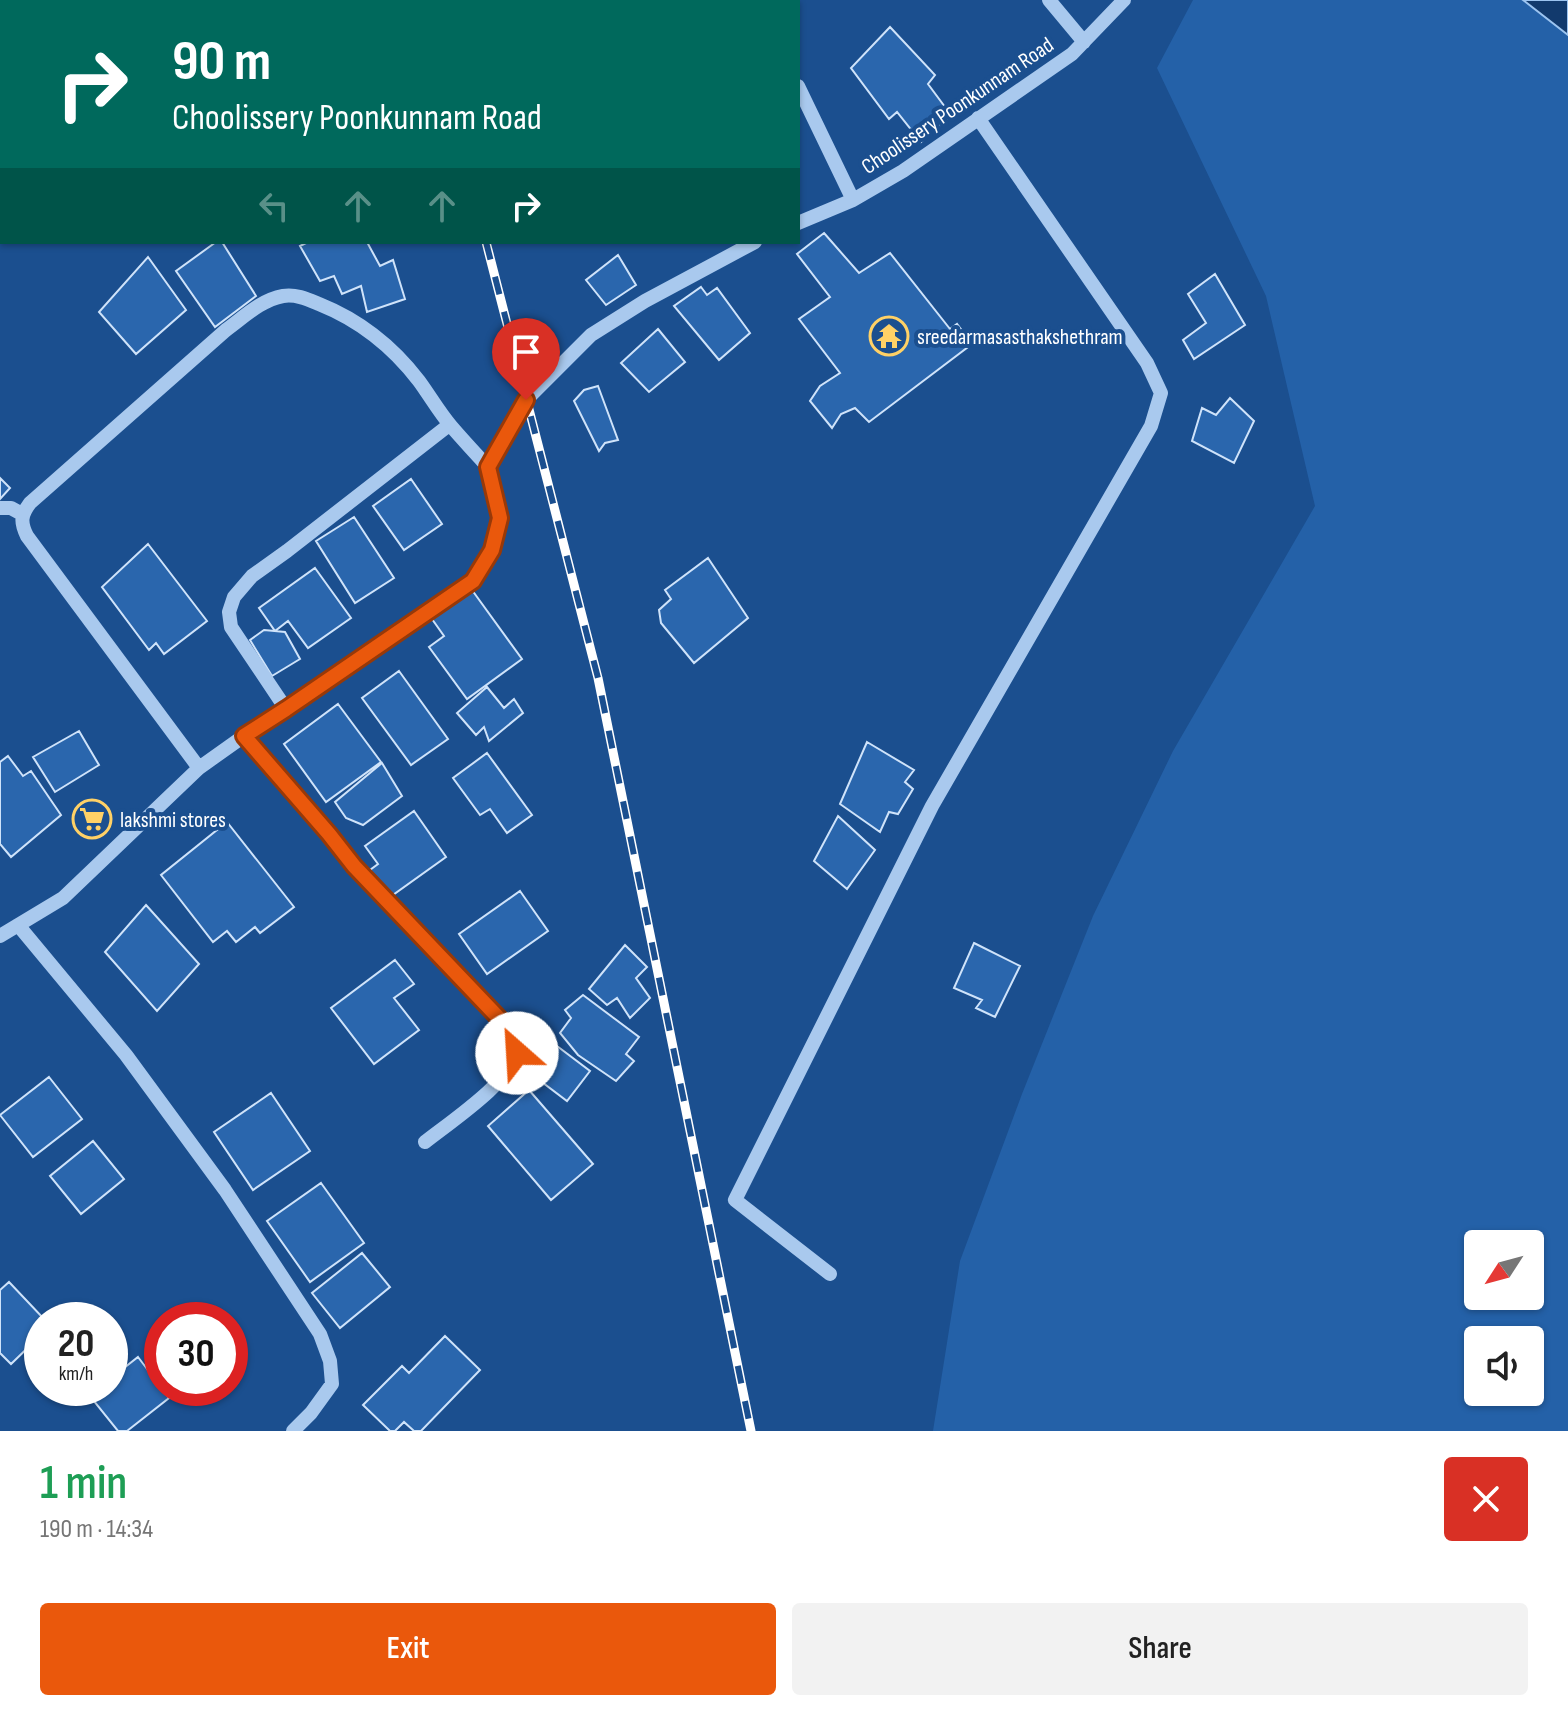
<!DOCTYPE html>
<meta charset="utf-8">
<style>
:root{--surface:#fff;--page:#f2f2f2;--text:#222;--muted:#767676;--accent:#ea580c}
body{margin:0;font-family:"Sofia Sans Condensed",sans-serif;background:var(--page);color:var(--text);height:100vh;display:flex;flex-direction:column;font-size:30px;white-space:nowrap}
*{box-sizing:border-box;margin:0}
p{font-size:26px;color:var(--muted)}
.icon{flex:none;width:44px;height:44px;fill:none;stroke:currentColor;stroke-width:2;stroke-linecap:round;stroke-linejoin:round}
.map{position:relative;height:1431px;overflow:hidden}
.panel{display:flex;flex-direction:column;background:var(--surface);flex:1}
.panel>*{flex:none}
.hud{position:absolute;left:0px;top:0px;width:800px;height:244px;box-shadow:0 2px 6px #0004;background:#00695c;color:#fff;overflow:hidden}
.needle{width:52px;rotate:234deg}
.tools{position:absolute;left:1464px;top:1230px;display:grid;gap:16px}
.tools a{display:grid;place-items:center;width:80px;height:80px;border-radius:8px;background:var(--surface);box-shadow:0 2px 6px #0004;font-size:40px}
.speed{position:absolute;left:24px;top:1302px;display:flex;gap:16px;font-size:40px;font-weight:700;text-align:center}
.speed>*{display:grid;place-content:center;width:104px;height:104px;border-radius:50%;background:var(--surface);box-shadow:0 2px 6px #0004;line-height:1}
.speed small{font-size:20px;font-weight:400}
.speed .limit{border:12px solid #d22;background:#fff;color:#111}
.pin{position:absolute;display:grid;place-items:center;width:68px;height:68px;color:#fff;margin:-82px -34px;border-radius:50% 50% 50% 0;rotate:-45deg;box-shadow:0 0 8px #0007}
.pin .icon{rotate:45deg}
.me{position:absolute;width:88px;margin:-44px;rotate:334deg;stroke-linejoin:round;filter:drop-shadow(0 0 6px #0008)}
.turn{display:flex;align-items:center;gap:28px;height:168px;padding:0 40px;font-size:36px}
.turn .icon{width:104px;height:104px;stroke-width:2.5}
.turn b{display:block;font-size:56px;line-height:68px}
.lanes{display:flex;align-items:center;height:76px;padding:0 40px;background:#0003;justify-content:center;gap:40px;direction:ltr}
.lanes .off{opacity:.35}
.round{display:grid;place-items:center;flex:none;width:84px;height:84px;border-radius:8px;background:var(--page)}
.head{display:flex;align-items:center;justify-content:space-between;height:136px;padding:0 40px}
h1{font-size:48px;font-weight:600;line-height:60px;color:#1e9e55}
.button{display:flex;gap:16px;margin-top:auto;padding:16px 40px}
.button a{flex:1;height:92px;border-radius:8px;background:var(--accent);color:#fff;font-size:32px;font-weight:600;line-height:92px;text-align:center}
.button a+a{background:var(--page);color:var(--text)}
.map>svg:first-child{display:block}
</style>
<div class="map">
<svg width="1568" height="1431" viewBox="0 0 1568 1431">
<rect width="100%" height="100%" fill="#1b4f8f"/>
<!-- green -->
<path fill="#2461a8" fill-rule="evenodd" d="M 0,0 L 320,0 L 320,2 L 2,2 L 2,64 L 0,64 Z
M 1193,0 L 1568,0 L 1568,1431 L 933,1431 L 960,1261 L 1022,1094 L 1093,916 L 1173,751 L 1315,506 L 1266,296 L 1157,68 ZM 1478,1244 L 1530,1244 L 1530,1296 L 1478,1296 ZM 1478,1340 L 1530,1340 L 1530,1392 L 1478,1392 Z"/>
<!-- water -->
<path fill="#123a6d" stroke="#9cc4f0" stroke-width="2" d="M 1523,0 L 1568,0 L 1568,35 Z"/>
<!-- building -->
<path fill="#2a66ad" stroke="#cfe3fa" stroke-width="2" d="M 890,27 L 935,75 L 928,84 L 951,115 L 921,142 L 897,112 L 889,119 L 851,68 Z
M 824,233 L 859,273 L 890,253 L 950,329 L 957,324 L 972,344 L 869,422 L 855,408 L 841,414 L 832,428 L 810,401 L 820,386 L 840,373 L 799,319 L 830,297 L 797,254 Z
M 216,242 L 222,242 L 256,296 L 215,327 L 176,271 Z
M 308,242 L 367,242 L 380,266 L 393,260 L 405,299 L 367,312 L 361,286 L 342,294 L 334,276 L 320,281 L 300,246 Z
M 618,255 L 636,285 L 606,305 L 586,280 Z
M 148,257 L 186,310 L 136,354 L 99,312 Z
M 1215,274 L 1245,325 L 1194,359 L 1183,340 L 1206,323 L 1188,294 Z
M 701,287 L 707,295 L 717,288 L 750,333 L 719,360 L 674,306 Z
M 658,329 L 685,362 L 649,392 L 621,363 Z
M 598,386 L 618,440 L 605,443 L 599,451 L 574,401 L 584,390 Z
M 1230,398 L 1254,421 L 1234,463 L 1192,441 L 1202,408 L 1216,415 Z
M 0,478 L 10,488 L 0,499 Z
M 411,479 L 442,524 L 404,550 L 373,506 Z
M 354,517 L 394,578 L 355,603 L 316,541 Z
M 148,544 L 207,621 L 164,654 L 156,643 L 149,650 L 102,587 Z
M 708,558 L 748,618 L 694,663 L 661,623 L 659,610 L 671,599 L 665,590 Z
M 315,568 L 351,618 L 308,648 L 288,621 L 275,631 L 259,608 Z
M 472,590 L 522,659 L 467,699 L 429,647 L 444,636 L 432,619 Z
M 264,630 L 285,632 L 300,659 L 272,676 L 250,640 Z
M 399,671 L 448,739 L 411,765 L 362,698 Z
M 487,687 L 504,708 L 514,699 L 523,713 L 489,741 L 484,727 L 476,735 L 457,713 Z
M 338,704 L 381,762 L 326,802 L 284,744 Z
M 79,731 L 99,765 L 55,792 L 33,757 Z
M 867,742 L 914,770 L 905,782 L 913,789 L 898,814 L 889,812 L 880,832 L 840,804 Z
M 487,753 L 532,815 L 507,833 L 490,809 L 480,815 L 453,778 Z
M 8,756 L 23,776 L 31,771 L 61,815 L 11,857 L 0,844 L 0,762 Z
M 382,763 L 402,796 L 363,825 L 346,818 L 335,802 Z
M 414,811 L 446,857 L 390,897 L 370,870 L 378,864 L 365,846 Z
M 838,816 L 875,850 L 847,889 L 814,861 Z
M 227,822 L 294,907 L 260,933 L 255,927 L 236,942 L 227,931 L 213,942 L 161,875 Z
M 520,891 L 548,931 L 487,974 L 459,934 Z
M 146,905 L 199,964 L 157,1011 L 105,952 Z
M 974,943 L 1020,966 L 995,1017 L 976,1008 L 982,1000 L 954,988 Z
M 625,945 L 647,967 L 636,978 L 650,998 L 630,1018 L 617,998 L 607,1005 L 589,989 Z
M 395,960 L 414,984 L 394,998 L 419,1030 L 374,1064 L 331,1008 Z
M 583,995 L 639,1037 L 626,1054 L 634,1061 L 616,1081 L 578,1055 L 560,1033 L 571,1018 L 565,1010 Z
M 547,1034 L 557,1046 L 590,1071 L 567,1101 L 534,1076 L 525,1062 Z
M 49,1077 L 82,1119 L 33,1157 L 0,1115 Z
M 529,1090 L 593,1164 L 551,1200 L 488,1126 Z
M 271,1093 L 310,1151 L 253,1190 L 214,1132 Z
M 93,1141 L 124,1179 L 81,1214 L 50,1176 Z
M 321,1183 L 364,1243 L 310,1282 L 267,1221 Z
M 362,1253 L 390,1287 L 340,1328 L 312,1293 Z
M 9,1282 L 45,1320 L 42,1320 L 42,1334 L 11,1364 L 0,1353 L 0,1290 Z
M 445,1336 L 480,1370 L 421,1431 L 414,1431 L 404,1422 L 395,1431 L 390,1431 L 363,1405 L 402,1366 L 409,1373 Z
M 138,1357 L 169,1398 L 127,1431 L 118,1431 L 89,1395 L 98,1388 L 110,1388 L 110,1379 Z"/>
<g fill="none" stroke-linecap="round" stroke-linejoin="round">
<!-- minor -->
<path stroke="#a9c9ee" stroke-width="14" d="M 755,0 L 756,2
M 1049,0 L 1084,42
M 798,86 L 853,200
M 798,223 L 853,200 L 903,171 L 1072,54 L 1124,0
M 0,508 L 11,508 L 22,514
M 286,709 L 231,627 L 229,612 L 234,597 L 252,576 L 287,551 L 449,425
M 244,736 L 329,834 L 354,866 L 513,1033 C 514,1039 517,1046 516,1052 C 515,1079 446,1125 425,1142
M 199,768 L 27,536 C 20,522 21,515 30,503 L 226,330 C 244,317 261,300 283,296 C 296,294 307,299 319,304 C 359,320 393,347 419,381 C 430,396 439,412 451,426 C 463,440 476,454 488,467
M 18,925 L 126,1055 L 225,1190 L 320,1334 L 330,1361 L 332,1384 L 311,1413 L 293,1431
M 0,936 L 63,898 L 199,768 L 244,736 L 286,709 L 473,581 L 492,550 L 500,518 L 488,467 L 526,400 L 591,335 L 645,301 L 755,242
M 830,1274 L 735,1200 L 932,806 L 1151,426 L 1161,393 L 1147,363 L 978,118"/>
<defs>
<path id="rail" d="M 426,0 L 426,2
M 486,242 L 598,678 L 751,1431"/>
</defs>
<!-- rail casing -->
<use href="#rail" stroke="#fff" stroke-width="9"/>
<!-- rail -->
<use href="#rail" stroke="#1b4f8f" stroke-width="6" stroke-dasharray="18" stroke-linecap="butt"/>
</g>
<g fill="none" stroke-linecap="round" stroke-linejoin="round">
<defs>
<path id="route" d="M 517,1053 L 513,1033 L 354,866 L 329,834 L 244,736 L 286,709 L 473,581 L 492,550 L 500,518 L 488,467 L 526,400"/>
</defs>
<!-- route casing -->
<use href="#route" stroke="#983908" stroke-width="20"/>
<!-- route -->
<use href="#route" stroke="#ea580c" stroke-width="14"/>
</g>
<!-- icons -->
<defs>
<symbol id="temple-ring" viewBox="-11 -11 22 22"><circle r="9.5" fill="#1b4f8f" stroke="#ffd166" stroke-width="1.5"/><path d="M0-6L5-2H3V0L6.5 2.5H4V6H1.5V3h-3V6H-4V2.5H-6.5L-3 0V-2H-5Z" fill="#ffd166"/></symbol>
<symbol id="supermarket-ring" viewBox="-11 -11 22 22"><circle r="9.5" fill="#1b4f8f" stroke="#ffd166" stroke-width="1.5"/><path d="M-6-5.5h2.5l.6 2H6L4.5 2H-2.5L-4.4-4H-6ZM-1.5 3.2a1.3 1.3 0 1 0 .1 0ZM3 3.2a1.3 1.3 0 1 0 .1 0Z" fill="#ffd166"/></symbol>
</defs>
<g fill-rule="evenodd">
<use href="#temple-ring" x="867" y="314" width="44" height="44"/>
<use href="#supermarket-ring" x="70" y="797" width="44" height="44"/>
</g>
<g text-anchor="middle" stroke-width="8" stroke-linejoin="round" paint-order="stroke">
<!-- street labels -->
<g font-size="22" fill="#fff" stroke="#1b4f8f">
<text transform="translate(957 105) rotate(-34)" y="8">Choolissery Poonkunnam Road</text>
</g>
<!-- poi labels -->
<g font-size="22" fill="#fff" stroke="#1b4f8f" text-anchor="start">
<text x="917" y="344">sreedarmasasthakshethram</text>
<text x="120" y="827">lakshmi stores</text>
</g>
</g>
</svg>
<div class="tools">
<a><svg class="needle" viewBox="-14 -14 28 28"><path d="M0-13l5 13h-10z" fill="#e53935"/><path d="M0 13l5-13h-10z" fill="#767676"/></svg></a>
<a><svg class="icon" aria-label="sound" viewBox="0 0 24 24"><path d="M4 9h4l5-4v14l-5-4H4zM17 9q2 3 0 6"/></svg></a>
</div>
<div class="speed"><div>20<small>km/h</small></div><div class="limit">30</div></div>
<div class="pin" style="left:526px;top:400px;background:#d93025"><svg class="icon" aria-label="arrive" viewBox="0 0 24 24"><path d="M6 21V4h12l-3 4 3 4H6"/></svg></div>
<svg class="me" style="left:517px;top:1053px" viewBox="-20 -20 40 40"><circle r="19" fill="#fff"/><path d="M0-13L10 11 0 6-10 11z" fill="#ea580c"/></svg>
<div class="hud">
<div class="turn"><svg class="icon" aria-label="right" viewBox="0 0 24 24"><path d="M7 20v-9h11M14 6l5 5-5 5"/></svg><div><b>90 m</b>Choolissery Poonkunnam Road</div></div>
<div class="lanes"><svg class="icon off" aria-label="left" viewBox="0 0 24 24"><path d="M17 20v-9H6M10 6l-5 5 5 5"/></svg><svg class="icon off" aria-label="ahead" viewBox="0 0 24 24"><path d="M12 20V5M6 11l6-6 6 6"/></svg><svg class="icon off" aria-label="ahead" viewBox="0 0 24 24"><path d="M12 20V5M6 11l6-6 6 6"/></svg><svg class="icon" aria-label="right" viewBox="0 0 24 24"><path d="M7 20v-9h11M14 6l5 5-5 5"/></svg></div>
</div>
</div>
<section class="panel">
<div class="head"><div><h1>1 min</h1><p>190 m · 14:34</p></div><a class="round" style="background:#d93025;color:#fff"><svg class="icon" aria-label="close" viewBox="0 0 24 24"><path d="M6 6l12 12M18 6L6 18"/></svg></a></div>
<div class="button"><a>Exit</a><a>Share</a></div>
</section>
